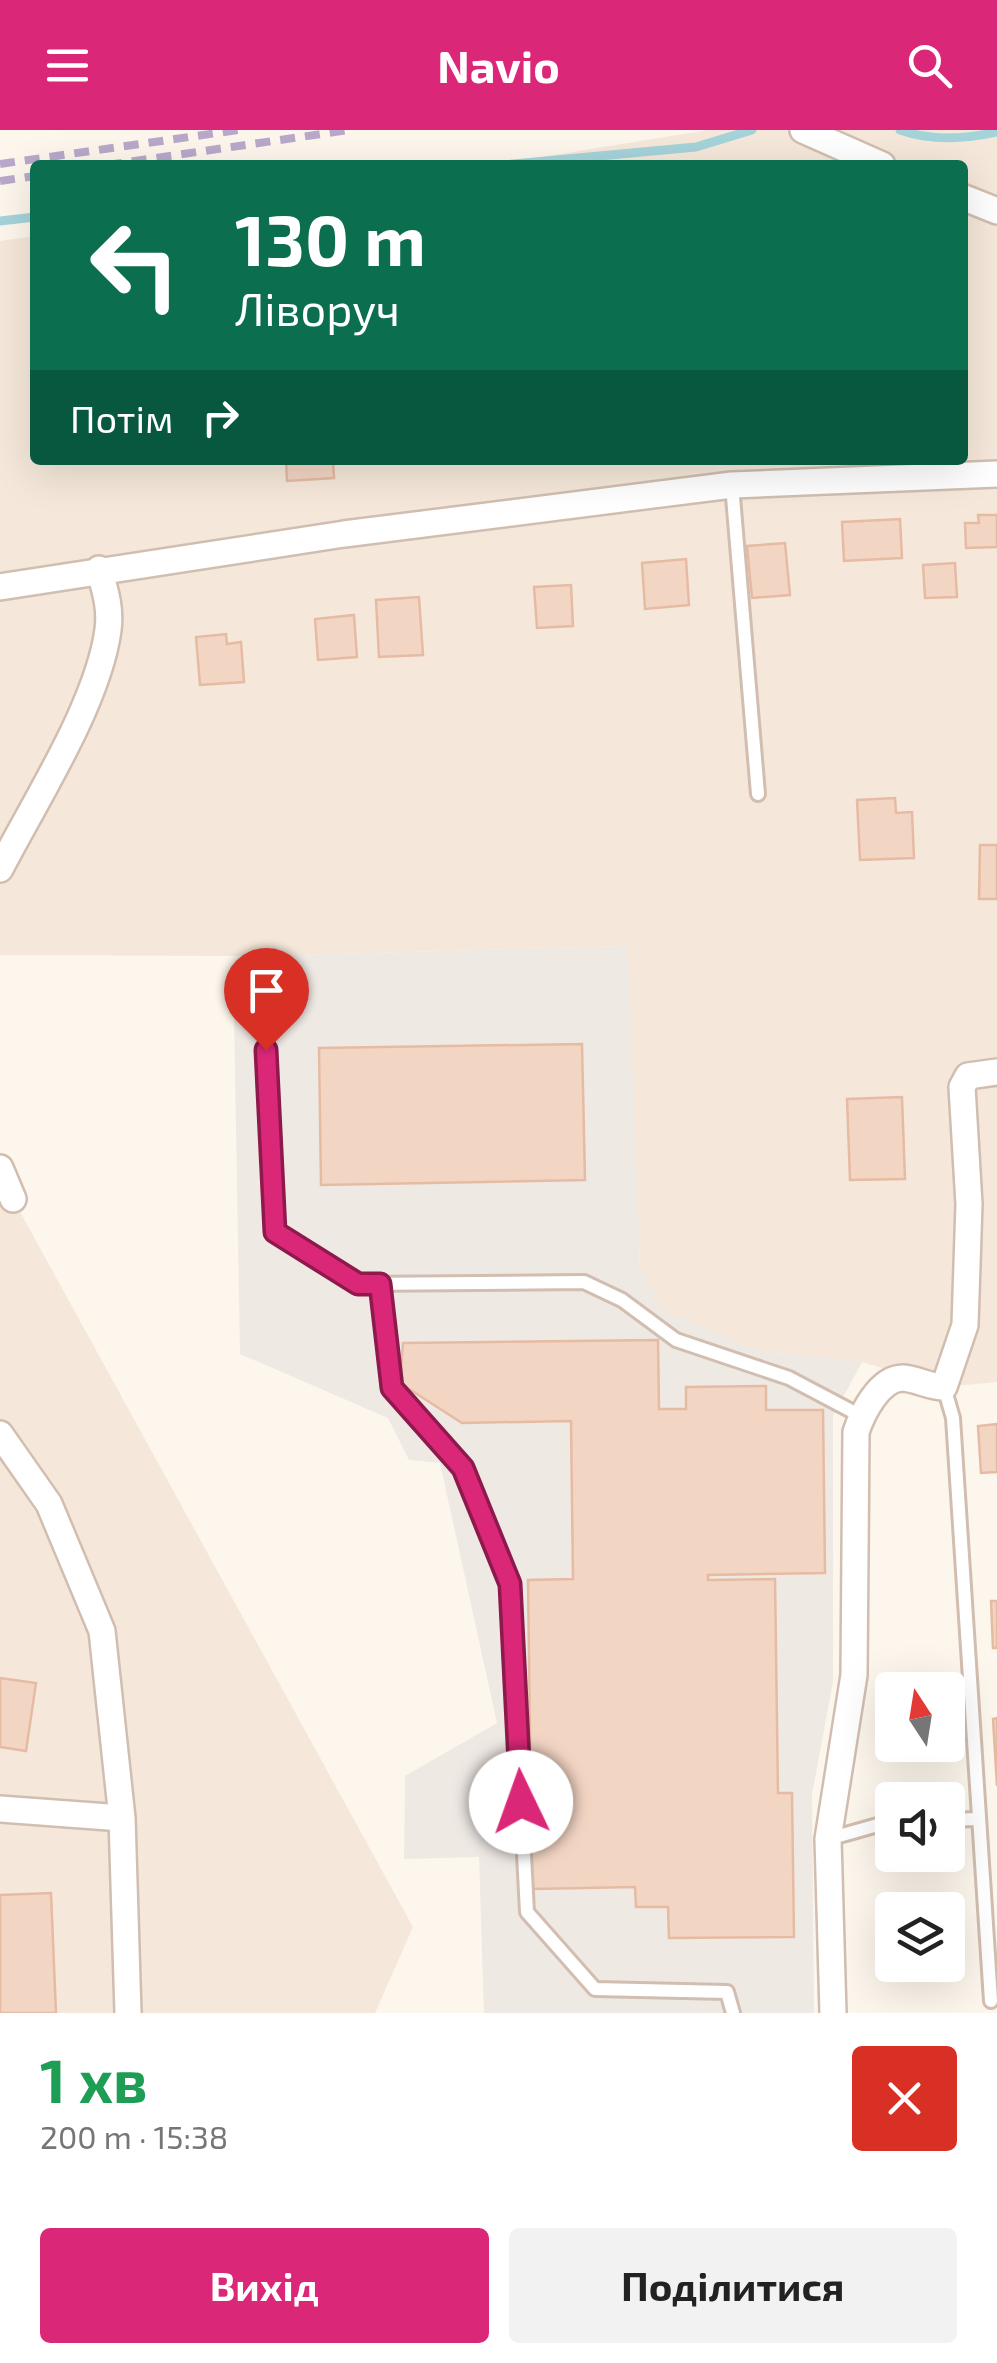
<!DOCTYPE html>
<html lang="uk">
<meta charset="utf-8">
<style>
:root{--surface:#fff;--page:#f2f2f2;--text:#222;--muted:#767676;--accent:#db2777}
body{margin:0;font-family:"Exo 2",sans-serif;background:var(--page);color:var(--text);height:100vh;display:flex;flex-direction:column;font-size:38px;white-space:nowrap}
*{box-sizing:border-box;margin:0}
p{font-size:32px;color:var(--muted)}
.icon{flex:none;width:55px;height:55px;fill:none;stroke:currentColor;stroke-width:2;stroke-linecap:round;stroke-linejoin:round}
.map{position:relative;height:1883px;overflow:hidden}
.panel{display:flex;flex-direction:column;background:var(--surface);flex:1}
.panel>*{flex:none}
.top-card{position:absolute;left:30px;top:30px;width:938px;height:305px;border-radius:10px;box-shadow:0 10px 40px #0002;background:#0b6e4f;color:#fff;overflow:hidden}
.needle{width:65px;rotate:348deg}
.buttons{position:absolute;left:875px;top:1542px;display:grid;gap:20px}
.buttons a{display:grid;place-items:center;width:90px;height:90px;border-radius:10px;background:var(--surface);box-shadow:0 10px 40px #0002;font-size:50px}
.pin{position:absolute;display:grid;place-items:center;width:85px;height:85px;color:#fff;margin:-102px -42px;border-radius:50% 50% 50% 0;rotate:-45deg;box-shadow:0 0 10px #0007}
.pin .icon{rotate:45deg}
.me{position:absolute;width:110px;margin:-55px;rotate:357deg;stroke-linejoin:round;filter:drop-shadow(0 0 8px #0008)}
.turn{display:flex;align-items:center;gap:35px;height:210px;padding:0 40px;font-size:45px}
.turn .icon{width:130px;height:130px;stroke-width:2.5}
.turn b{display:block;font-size:70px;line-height:85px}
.then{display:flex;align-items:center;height:95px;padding:0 40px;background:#0003;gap:20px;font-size:38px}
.round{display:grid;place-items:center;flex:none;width:105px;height:105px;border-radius:10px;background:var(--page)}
.headline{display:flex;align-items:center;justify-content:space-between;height:170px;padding:0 40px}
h1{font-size:60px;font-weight:700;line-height:75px;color:#1e9e55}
.primary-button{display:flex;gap:20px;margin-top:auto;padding:20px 40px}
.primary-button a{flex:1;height:115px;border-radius:10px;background:var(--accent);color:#fff;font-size:40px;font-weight:700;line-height:115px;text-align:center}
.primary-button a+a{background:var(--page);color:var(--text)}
header{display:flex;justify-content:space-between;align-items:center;height:130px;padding:0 40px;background:var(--accent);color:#fff;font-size:45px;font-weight:700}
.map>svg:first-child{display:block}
</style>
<header><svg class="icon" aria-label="menu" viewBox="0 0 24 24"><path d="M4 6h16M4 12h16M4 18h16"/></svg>Navio<svg class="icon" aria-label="search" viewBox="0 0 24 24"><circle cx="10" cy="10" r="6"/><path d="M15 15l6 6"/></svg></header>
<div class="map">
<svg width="997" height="1883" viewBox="0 0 997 1883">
<rect width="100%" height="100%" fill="#fdf6ec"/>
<!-- residential -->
<path fill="#f5e8da" d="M 708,0 L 997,0 L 997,1252 L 944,1257 L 862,1232 L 755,1220 L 663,1180 L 640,1136 L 627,816 L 258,826 L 0,825 L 0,111 L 35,106 L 35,330 L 962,330 L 962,35 L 493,35 Z
M 0,1038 L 13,1069 L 413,1797 L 375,1883 L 0,1883 Z"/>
<!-- industrial -->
<path fill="#efe9e4" d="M 628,816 L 640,1136 L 663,1180 L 755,1220 L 862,1232 L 833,1286 L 833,1552 L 812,1664 L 814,1883 L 484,1883 L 479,1727 L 404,1729 L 405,1646 L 497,1593 L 440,1333 L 409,1330 L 388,1288 L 240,1224 L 234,883 L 258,881 L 258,826 Z"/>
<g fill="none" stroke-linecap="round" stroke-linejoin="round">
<!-- stream -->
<path stroke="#a5d3da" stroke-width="9" d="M 900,0 C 931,11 966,9 997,2
M 503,35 L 696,17 L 752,0
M 0,91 L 35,87"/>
</g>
<!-- building -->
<path fill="#f3d5c3" stroke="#e6bba3" stroke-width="2.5" d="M 286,330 L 333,330 L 334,348 L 287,351 Z
M 978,385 L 997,385 L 997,417 L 966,418 L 965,393 L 979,393 Z
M 900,389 L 902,428 L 844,431 L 842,392 Z
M 785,413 L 790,465 L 752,468 L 747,416 Z
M 686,429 L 689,475 L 645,479 L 642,433 Z
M 955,433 L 957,467 L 925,468 L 923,435 Z
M 571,455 L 573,496 L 537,498 L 534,457 Z
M 419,467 L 423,525 L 379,527 L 376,470 Z
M 354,485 L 357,527 L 318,530 L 315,489 Z
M 226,504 L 227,514 L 241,512 L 244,552 L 200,555 L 196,507 Z
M 895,668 L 896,683 L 912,682 L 914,728 L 860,730 L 857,670 Z
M 980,715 L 997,715 L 997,769 L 979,769 Z
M 582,914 L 585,1050 L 321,1055 L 319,918 Z
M 902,967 L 905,1049 L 850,1050 L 847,969 Z
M 658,1210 L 659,1279 L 686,1279 L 686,1257 L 766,1256 L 766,1280 L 823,1280 L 825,1443 L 708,1445 L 708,1450 L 775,1449 L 778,1663 L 792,1663 L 794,1807 L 669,1808 L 668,1777 L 636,1777 L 635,1757 L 532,1759 L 528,1450 L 573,1449 L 571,1291 L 462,1293 L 400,1253 L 403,1213 Z
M 997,1294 L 997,1342 L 981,1343 L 978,1296 Z
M 991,1471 L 997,1471 L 997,1518 L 993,1518 Z
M 0,1548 L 36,1553 L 26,1621 L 0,1617 Z
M 997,1588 L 997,1656 L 993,1589 Z
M 51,1763 L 56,1883 L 0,1883 L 0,1765 Z"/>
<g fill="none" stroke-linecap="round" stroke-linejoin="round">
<defs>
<path id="lane" d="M 732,355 L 758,664
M 266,920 L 275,1102 L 358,1154 L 584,1152 L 622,1170 L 676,1210 L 789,1248 L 861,1286
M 380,1154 L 392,1258 L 463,1338 L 510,1454 L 527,1782 L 595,1859 L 727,1862 L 733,1883
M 944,1257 L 953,1288 L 991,1871
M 948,1690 L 976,1689
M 828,1709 L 892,1691"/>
<path id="street" d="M 803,0 L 882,35
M 962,67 L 997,81
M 0,457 L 344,404 L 732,355 L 997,344
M 0,739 C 35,671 98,574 108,500 C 111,478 105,460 99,439
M 0,1038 L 13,1069
M 0,1304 L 49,1374 L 102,1501 L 122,1688 L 128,1883
M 0,1679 L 122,1688
M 833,1883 L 828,1709 L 854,1545 L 856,1302 C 862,1284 879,1248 903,1248 C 917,1249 930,1257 944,1257 L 965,1195 L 969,1074 L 962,957 L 968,946 L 997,942"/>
</defs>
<!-- lane casing -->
<use href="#lane" stroke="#d1beb0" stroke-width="18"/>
<!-- street casing -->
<use href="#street" stroke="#d1beb0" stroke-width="30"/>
<!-- lane -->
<use href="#lane" stroke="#fff" stroke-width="12"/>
<!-- street -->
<use href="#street" stroke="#fff" stroke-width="25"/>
<!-- rail -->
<path stroke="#b9a8c9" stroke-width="8" stroke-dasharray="15 10" stroke-linecap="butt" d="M 0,34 L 238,0
M 107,35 L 349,0
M 0,51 L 35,46"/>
</g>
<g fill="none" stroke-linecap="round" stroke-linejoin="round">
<defs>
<path id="route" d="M 266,920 L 275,1102 L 358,1154 L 380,1154 L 392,1258 L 463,1338 L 510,1454 L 521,1672"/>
</defs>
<!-- route casing -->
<use href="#route" stroke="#8e194d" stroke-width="25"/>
<!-- route -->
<use href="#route" stroke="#db2777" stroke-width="18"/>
</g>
</svg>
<div class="buttons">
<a><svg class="needle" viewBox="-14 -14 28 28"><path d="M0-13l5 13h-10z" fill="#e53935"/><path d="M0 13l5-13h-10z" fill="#767676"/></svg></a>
<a><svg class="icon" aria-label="sound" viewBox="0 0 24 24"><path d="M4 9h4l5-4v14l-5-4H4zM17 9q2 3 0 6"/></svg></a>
<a><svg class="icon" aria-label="layers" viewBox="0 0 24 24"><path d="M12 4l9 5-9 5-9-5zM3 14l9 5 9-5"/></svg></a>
</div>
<div class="pin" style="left:266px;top:920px;background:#d93025"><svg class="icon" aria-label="arrive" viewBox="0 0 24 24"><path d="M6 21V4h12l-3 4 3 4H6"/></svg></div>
<svg class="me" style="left:521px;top:1672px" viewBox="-20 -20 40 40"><circle r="19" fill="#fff"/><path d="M0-13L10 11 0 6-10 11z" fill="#db2777"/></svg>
<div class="top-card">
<div class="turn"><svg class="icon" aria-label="left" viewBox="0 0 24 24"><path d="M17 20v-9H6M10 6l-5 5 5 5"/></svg><div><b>130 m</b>Ліворуч</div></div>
<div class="then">Потім<svg class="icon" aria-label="right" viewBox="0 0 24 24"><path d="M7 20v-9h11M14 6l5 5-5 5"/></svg></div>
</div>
</div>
<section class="panel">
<div class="headline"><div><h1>1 хв</h1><p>200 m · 15:38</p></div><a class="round" style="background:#d93025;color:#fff"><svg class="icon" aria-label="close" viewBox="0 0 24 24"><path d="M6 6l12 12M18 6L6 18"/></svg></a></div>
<div class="primary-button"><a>Вихід</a><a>Поділитися</a></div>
</section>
